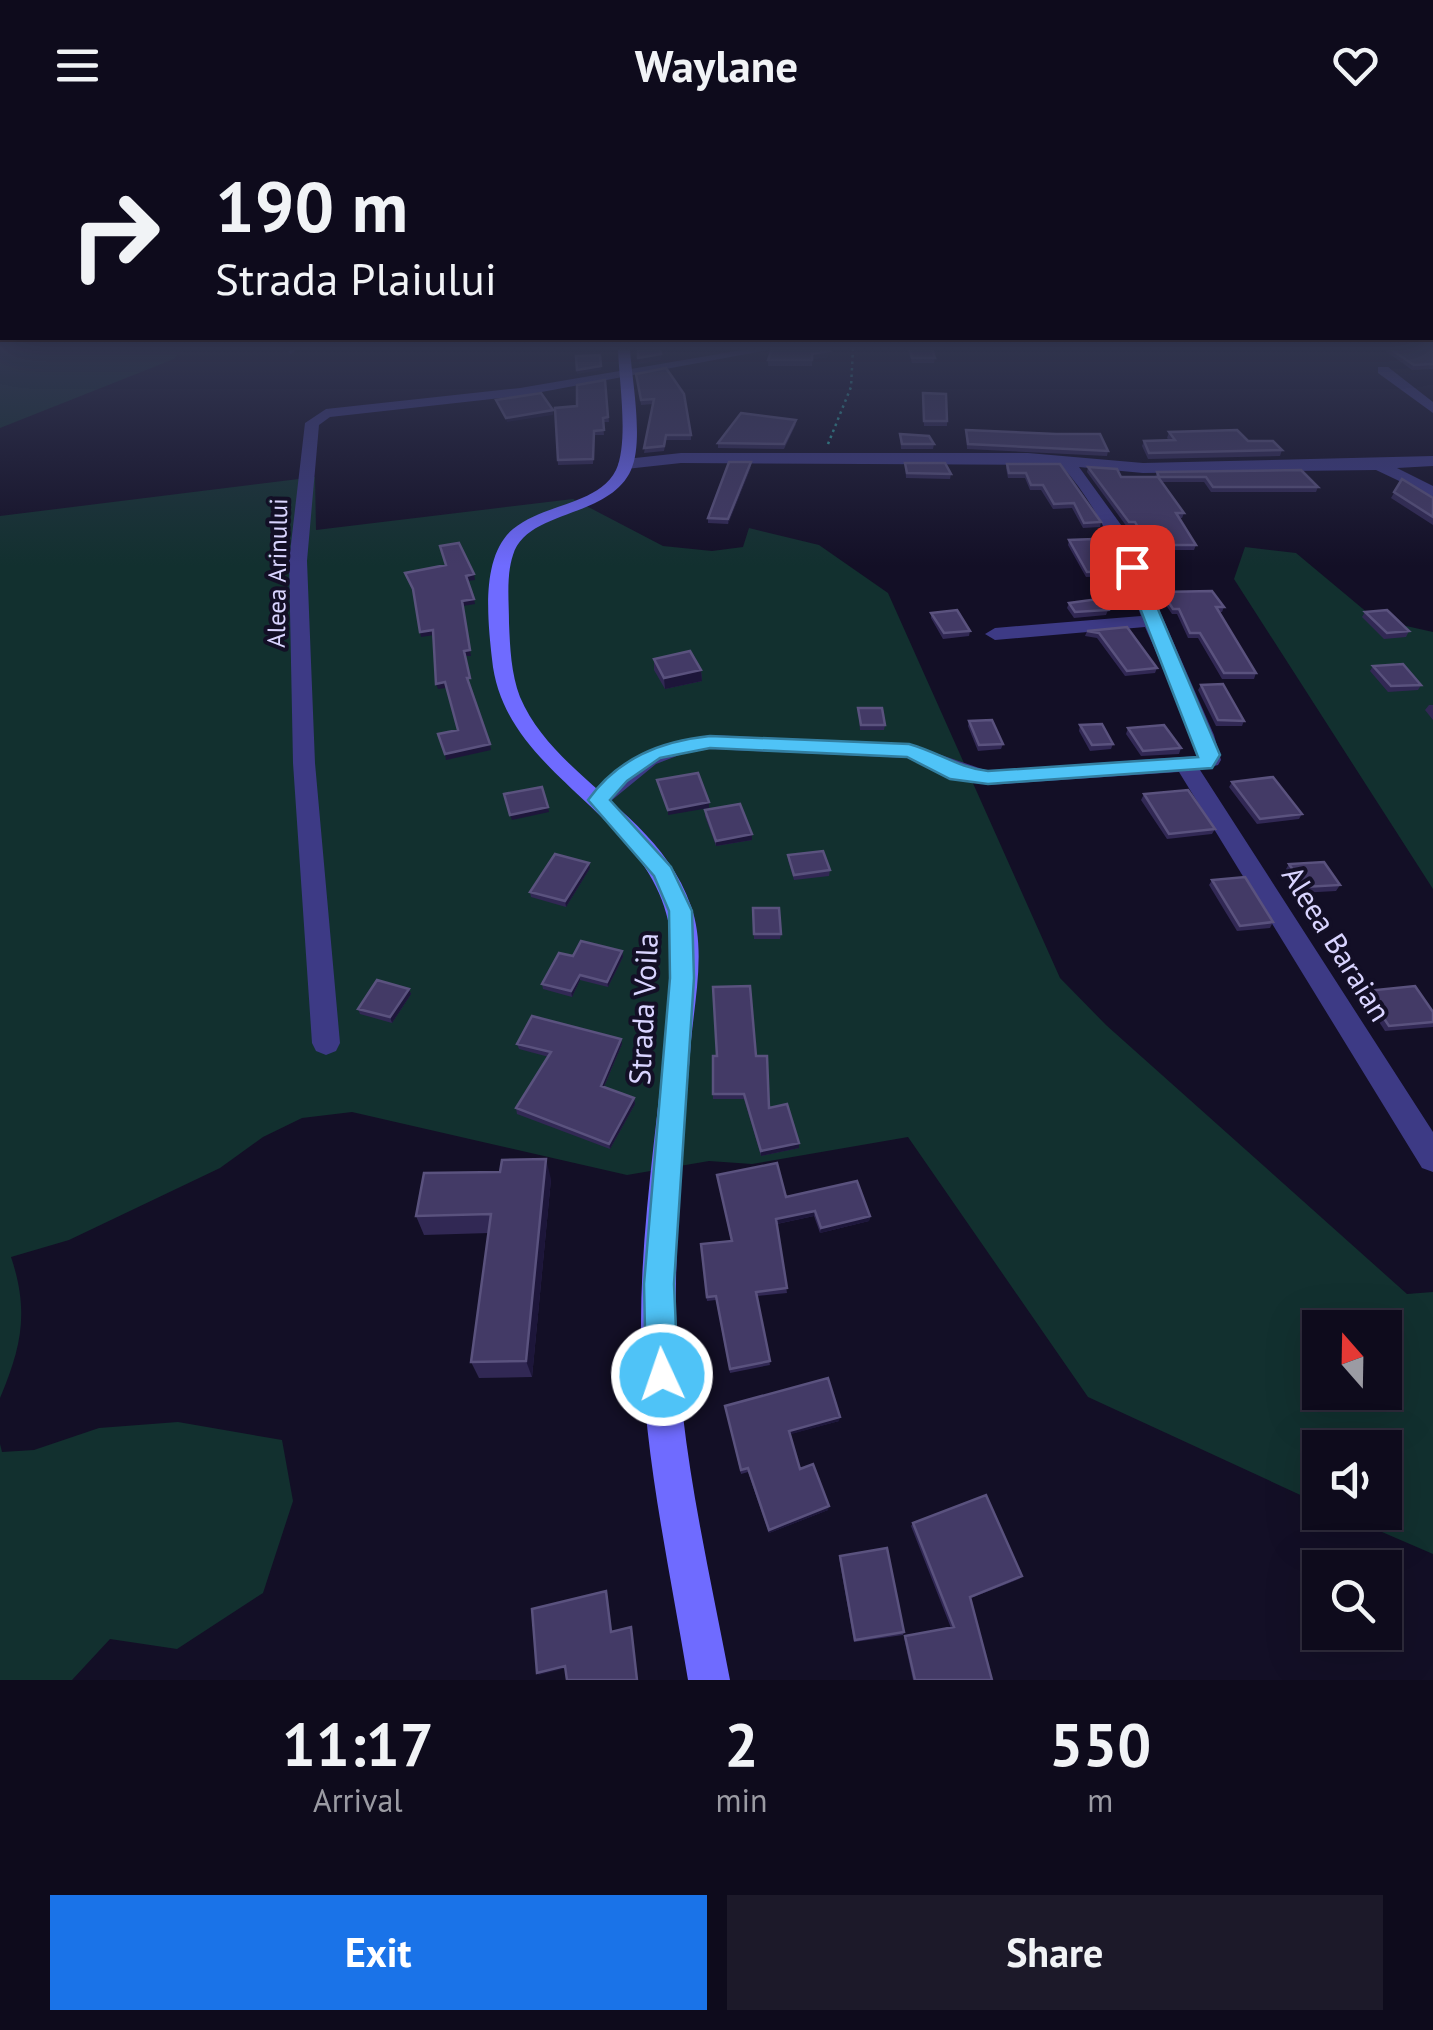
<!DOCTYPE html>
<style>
:root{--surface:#0e0b1c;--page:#1c1929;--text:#f1f3f6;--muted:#9b9ba3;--line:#2e2b3b;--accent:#1a73e8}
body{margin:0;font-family:"PT Sans",sans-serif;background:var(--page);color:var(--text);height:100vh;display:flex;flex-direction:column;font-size:38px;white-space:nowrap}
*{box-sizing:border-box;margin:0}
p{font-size:32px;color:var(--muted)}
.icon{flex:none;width:55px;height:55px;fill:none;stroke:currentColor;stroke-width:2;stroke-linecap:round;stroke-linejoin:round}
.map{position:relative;height:1550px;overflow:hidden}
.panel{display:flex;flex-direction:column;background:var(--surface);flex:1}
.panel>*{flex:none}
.top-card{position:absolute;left:0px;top:0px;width:1435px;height:210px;box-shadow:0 10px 40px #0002,0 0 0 2px var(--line);background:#0e0b1c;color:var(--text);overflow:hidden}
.needle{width:65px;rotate:340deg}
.tools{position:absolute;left:1302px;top:1180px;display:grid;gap:20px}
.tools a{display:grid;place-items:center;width:100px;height:100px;border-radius:0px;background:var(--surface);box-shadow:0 10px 40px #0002,0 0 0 2px var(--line);font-size:50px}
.pin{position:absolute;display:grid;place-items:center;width:85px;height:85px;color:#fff;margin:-42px;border-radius:20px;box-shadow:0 5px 15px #0006}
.me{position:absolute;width:110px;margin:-55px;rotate:357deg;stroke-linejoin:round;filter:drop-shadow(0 0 8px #0008)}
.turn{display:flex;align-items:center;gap:35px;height:210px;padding:0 50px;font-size:45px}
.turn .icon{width:130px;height:130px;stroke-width:2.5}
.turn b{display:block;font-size:70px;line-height:85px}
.eta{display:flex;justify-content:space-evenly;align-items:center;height:170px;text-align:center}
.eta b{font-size:60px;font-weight:800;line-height:70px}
.button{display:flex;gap:20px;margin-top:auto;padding:20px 50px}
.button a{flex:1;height:115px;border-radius:0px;background:var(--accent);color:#fff;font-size:40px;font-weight:800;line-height:115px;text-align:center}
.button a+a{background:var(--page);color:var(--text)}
header{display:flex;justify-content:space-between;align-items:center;height:130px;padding:0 50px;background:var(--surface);font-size:45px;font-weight:800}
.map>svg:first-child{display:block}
</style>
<header><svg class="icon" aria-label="menu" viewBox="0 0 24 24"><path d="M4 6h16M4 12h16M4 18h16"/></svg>Waylane<svg class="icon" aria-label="heart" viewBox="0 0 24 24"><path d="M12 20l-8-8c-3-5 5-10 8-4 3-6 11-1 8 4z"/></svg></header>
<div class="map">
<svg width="1433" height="1550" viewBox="0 0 1433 1550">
<rect width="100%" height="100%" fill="#130f26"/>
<!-- green -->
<path fill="#12302f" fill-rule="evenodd" d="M 0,219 L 182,219 L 174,229 L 0,298 Z
M 315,347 L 316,400 L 573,369 L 663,416 L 712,421 L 743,417 L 749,398 L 819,415 L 888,463 L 1060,848 L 1106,895 L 1407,1164 L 1433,1162 L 1433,1424 L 1338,1383 L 1385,1382 L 1385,1318 L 1320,1318 L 1320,1374 L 1088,1267 L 908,1007 L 752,1034 L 709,1031 L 627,1045 L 352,982 L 302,988 L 263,1007 L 220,1038 L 69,1110 L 11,1127 C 29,1181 22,1216 0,1268 L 0,386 ZM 1320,1198 L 1385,1198 L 1385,1262 L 1320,1262 Z
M 1245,417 L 1296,423 L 1375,489 L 1433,502 L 1433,759 L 1234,449 Z
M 178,1292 L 282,1310 L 293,1371 L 263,1463 L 177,1519 L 110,1509 L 72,1550 L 0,1550 L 0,1314 L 2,1322 L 34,1320 L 99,1298 Z"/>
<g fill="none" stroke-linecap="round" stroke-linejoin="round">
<!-- path -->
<path stroke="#2fb8b0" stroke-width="2.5" stroke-dasharray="2.5 4" stroke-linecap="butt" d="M 828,314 L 851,257 L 853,219"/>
<!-- lane -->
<path fill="#3d3a85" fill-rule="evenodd" d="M 291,219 L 297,219 L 291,224 L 288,222 Z"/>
<!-- street -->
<path fill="#3d3a85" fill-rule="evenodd" d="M 748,219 L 774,219 L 520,266 L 330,287 L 319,295 L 307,431 L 315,633 L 340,913 L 336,921 L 326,925 L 316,921 L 312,913 L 293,633 L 289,431 L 305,293 L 326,279 L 520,258 Z
M 1378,237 L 1388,237 L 1433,272 L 1433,283 L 1378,243 Z
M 681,323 L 1028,323 L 1143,333 L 1433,326 L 1433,336 L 1397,338 L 1433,356 L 1433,367 L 1376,340 L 1143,343 L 1079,337 L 1124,399 L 1214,605 L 1221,630 L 1218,635 L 1200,640 L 1433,1002 L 1433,1042 L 1422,1038 L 1179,642 L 988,655 L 957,648 L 909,628 L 710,619 L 682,624 L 656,634 L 606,675 L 590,675 L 587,670 L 590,665 L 641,624 L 669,613 L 710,605 L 909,614 L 988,641 L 1198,626 L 1187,592 L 1145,497 L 995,510 L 985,504 L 995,498 L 1141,486 C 1121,430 1101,380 1061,335 L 681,333 L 626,339 L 618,334 L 626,329 Z"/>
<!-- secondary -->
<path fill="#6f6bff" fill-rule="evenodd" d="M 618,219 L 630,219 C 632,251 644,311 631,340 C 609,389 527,379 513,425 C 506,446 509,471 509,493 C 510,517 511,544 520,567 C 555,649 659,683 691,776 C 706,818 695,868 691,911 C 685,992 677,1072 676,1153 C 673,1288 705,1419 730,1550 L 688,1550 C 669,1435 643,1320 641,1203 C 640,1076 666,950 672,823 C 670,686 504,655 492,529 C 488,491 480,427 513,399 C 533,383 559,378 582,368 C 596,362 609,354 616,340 C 629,311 619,251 618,219 Z"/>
</g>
<!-- wall -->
<path fill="#312854" d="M 872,219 L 932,219 L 935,228 L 934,233 L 912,233 L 908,220 L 872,220 Z
M 1383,219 L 1433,219 L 1433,239 L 1412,240 Z
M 829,221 L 828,227 L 812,229 L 812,236 L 768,236 L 768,230 Z
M 636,244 L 691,305 L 691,310 L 666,310 L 664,321 L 644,323 L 653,274 L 641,275 Z
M 605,250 L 609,292 L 603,292 L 604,305 L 594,305 L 593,334 L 558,335 L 555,278 L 577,276 Z
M 923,263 L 947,291 L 947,296 L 924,296 Z
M 796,294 L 784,319 L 718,318 L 718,313 Z
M 966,300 L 1108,321 L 1107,326 L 967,319 Z
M 1169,302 L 1248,311 L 1282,320 L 1280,326 L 1148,329 L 1142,316 L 1144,311 L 1169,310 L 1167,308 Z
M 900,304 L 934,314 L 933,319 L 901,319 Z
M 905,333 L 951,344 L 950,349 L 906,348 Z
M 1007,334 L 1060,334 L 1101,392 L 1100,397 L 1083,398 L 1072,378 L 1053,379 L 1041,360 L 1030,360 L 1025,348 L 1008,348 L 1006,338 Z
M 751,337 L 728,394 L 708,393 L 708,388 Z
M 1088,337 L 1121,347 L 1155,347 L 1157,342 L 1318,357 L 1316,362 L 1211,362 L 1204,352 L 1162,352 L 1184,383 L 1182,388 L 1179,388 L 1196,415 L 1194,420 L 1146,420 L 1133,397 L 1127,397 L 1087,342 Z
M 1402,349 L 1433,368 L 1433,395 L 1391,368 Z
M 1069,410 L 1113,441 L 1112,446 L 1086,447 L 1068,415 Z
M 1162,462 L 1224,477 L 1222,482 L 1220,482 L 1256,543 L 1254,549 L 1222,549 L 1198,508 L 1188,508 L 1177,484 L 1172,484 L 1161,468 Z
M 1069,473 L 1108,480 L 1106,485 L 1074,488 L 1067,478 Z
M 1365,482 L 1409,501 L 1406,507 L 1384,509 L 1362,487 Z
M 931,483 L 970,501 L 969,506 L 943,509 L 931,488 Z
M 1127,497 L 1157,538 L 1155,543 L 1125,546 L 1097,508 L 1085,506 L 1087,501 Z
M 654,529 L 701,540 L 702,551 L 665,559 L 654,540 Z
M 1373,536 L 1421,555 L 1418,560 L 1388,562 L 1370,541 Z
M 1201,555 L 1244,591 L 1242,596 L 1216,596 L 1198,560 Z
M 1429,575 L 1433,575 L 1433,590 L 1425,580 Z
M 858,578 L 885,595 L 884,600 L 860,600 Z
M 969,591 L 1003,614 L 1001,619 L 978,621 L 968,596 Z
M 1080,595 L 1113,614 L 1111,619 L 1090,621 L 1079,601 Z
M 1128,598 L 1181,618 L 1179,624 L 1141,626 L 1126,604 Z
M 1232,652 L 1302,684 L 1299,689 L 1257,694 L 1229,657 Z
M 1144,664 L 1215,699 L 1212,704 L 1167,709 L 1141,670 Z
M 705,680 L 752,704 L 752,710 L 716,716 L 705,686 Z
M 788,725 L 830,740 L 829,746 L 794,750 L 788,730 Z
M 1289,734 L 1340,755 L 1336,761 L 1300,763 L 1286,739 Z
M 590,738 L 566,777 L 531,767 L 530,762 Z
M 1212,750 L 1273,792 L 1270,798 L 1237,801 L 1209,755 Z
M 753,778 L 781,804 L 780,809 L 754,809 Z
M 622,821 L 623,827 L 608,857 L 580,850 L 572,867 L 543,859 L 542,854 Z
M 409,859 L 411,864 L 392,893 L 360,884 L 358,879 Z
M 1366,861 L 1433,882 L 1433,897 L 1385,901 L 1362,866 Z
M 517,914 L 622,914 L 604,957 L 634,968 L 635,974 L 610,1019 L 517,984 L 516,978 L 549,927 L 519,919 Z
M 713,926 L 756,926 L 769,978 L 799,1018 L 761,1026 L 744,969 L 713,969 Z
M 500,1042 L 551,1049 L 532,1247 L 479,1248 L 471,1232 L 489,1103 L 424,1105 L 416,1086 Z
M 717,1045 L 786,1067 L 870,1086 L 869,1091 L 820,1103 L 814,1086 L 777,1094 L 787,1163 L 757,1166 L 770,1235 L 730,1243 L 716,1170 L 707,1171 L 701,1114 L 731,1111 Z
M 725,1276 L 839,1291 L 790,1304 L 800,1339 L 828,1380 L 769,1403 L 748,1342 L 741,1344 Z
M 913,1393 L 1022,1446 L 1019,1449 L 971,1468 L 992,1550 L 913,1550 L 904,1508 L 905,1506 L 951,1498 L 911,1396 Z
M 840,1426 L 904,1502 L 903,1505 L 854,1512 L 839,1428 Z"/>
<!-- shaded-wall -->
<path fill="#1d163a" d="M 829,221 L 828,227 L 812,229 L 812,224 Z
M 661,224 L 661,230 L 639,234 L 638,228 Z
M 601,236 L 601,240 L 577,244 L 577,240 Z
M 553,280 L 553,285 L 507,292 L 506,288 Z
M 751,332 L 751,337 L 728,394 L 728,389 Z
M 474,444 L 475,450 L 467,451 L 466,446 Z
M 474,469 L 475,474 L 463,476 L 471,526 L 465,526 L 462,471 Z
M 433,500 L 434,505 L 421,507 L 420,502 Z
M 701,540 L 702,551 L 665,559 L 664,548 Z
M 445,552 L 446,558 L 438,559 L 436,554 Z
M 490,614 L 491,620 L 446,630 L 445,624 Z
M 709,672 L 709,678 L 668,685 L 668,680 Z
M 548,677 L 549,682 L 512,690 L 510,685 Z
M 752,704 L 752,710 L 716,716 L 716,711 Z
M 589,733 L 590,738 L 566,777 L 565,771 Z
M 622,821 L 623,827 L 608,857 L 607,852 Z
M 580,845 L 580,850 L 572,867 L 571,861 Z
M 409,859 L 411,864 L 392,893 L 390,887 Z
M 621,909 L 622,914 L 602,961 L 601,956 Z
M 634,968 L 635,974 L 610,1019 L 609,1014 Z
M 799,1013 L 799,1018 L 761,1026 L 761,1021 Z
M 546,1029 L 551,1049 L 532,1247 L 526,1231 Z
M 815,1081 L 814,1086 L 776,1094 L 776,1089 Z
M 870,1086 L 869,1091 L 820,1103 L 821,1098 Z
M 840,1287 L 839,1291 L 788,1305 L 789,1301 Z
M 829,1376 L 828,1380 L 769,1403 L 769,1400 Z
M 1022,1446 L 1019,1449 L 968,1469 L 970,1467 Z
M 565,1536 L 567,1538 L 539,1545 L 537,1543 Z"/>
<!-- building -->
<path fill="#433a66" stroke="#5a527e" stroke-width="2.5" d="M 638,219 L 660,219 L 661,224 L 638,228 Z
M 772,219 L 825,219 L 829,221 L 812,224 L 812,230 L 768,230 Z
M 910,219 L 932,219 L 935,228 L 912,228 Z
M 1390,219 L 1433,219 L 1433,234 L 1414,235 Z
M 600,225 L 601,236 L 577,240 L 576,226 Z
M 666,238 L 684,264 L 691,305 L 666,305 L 664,316 L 644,318 L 654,269 L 641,270 L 636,244 Z
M 605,250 L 608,287 L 603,288 L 604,300 L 594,301 L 593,329 L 558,330 L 555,278 L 577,276 L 577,255 Z
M 541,263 L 553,280 L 506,288 L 496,270 Z
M 923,263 L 946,264 L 947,291 L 924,291 Z
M 741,283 L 796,290 L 784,314 L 718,313 Z
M 966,300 L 1056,304 L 1100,304 L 1108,321 L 968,314 Z
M 1237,300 L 1248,311 L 1273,311 L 1282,320 L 1149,323 L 1144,311 L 1175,310 L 1169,302 Z
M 900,304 L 929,306 L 934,314 L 902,314 Z
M 729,332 L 751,332 L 728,389 L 708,388 Z
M 905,333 L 945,333 L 951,344 L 907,343 Z
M 1007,334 L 1060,334 L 1101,392 L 1084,393 L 1074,373 L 1054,374 L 1043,355 L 1031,355 L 1026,343 L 1009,343 Z
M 1088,337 L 1117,339 L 1121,347 L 1158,347 L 1184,383 L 1176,383 L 1196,415 L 1148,415 L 1135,392 L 1129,392 Z
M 1301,340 L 1318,357 L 1213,357 L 1206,347 L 1159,347 L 1157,342 Z
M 1402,349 L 1433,368 L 1433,387 L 1394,362 Z
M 1094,409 L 1113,441 L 1087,442 L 1069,410 Z
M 459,413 L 474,444 L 466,446 L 474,469 L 462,471 L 470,520 L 464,521 L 470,548 L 467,548 L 490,614 L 445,624 L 438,604 L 458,600 L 445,552 L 436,554 L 433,500 L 420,502 L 413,459 L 405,443 L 446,435 L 440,416 Z
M 1212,461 L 1224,477 L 1216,477 L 1256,543 L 1224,543 L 1200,503 L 1190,503 L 1179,479 L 1173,479 L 1162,462 Z
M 1098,469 L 1108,480 L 1075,482 L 1069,473 Z
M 957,480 L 970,501 L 944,503 L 931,483 Z
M 1387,480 L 1409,501 L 1387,503 L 1365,482 Z
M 1127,497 L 1157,538 L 1127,541 L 1099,503 L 1087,501 Z
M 690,521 L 701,540 L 664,548 L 654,529 Z
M 1403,534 L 1421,555 L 1391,556 L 1373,536 Z
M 1223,554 L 1244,591 L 1218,590 L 1201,555 Z
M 858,578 L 882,578 L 885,595 L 861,595 Z
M 992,590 L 1003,614 L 979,615 L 969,591 Z
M 1102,594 L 1113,614 L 1092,615 L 1080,595 Z
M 1164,595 L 1181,618 L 1143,621 L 1128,598 Z
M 698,643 L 709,672 L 668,680 L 657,650 Z
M 1273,647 L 1302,684 L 1260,689 L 1232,652 Z
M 542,657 L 548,677 L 510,685 L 504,664 Z
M 1188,660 L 1215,699 L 1169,704 L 1144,664 Z
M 740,674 L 752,704 L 716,711 L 705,680 Z
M 823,721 L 830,740 L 794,745 L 788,725 Z
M 555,724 L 589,733 L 565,771 L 530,762 Z
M 1324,732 L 1340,755 L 1304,757 L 1289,734 Z
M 1245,747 L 1273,792 L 1240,796 L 1212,750 Z
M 753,778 L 779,778 L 781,804 L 754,804 Z
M 581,811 L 622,821 L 607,852 L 580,845 L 571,861 L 542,854 L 559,823 L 573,826 Z
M 377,850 L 409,859 L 390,887 L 358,879 Z
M 750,856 L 756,926 L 767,926 L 769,978 L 787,974 L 799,1013 L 761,1021 L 744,964 L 713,964 L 713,926 L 717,926 L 713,857 Z
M 1415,856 L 1433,882 L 1433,892 L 1389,896 L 1366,861 Z
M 532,886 L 621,909 L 601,956 L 634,968 L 609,1014 L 516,978 L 551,922 L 517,914 Z
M 546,1029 L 526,1231 L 471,1232 L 491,1084 L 416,1086 L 424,1043 L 500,1042 L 502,1030 Z
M 777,1033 L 786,1067 L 857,1051 L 870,1086 L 821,1098 L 815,1081 L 776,1089 L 787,1158 L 756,1162 L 770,1231 L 730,1239 L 716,1166 L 707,1167 L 701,1114 L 732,1111 L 717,1045 Z
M 828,1248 L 840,1287 L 789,1301 L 800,1339 L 813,1334 L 829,1376 L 769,1400 L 748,1338 L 741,1340 L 725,1276 Z
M 986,1365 L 1022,1446 L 970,1467 L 992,1550 L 915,1550 L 905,1506 L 954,1497 L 913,1393 Z
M 887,1418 L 904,1502 L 855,1510 L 840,1426 Z
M 606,1461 L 611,1502 L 631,1497 L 637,1550 L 567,1550 L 565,1536 L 537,1543 L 532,1479 Z"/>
<!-- sky -->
<linearGradient id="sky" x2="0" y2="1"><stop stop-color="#0a0815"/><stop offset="0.5" stop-color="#333752"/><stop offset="1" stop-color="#333752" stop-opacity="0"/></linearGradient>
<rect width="1433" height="436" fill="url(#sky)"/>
<!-- route -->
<path fill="#4fc3f7" stroke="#337fa1" stroke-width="2.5" d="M 1132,432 L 1140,437 L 1220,625 L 1212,638 L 988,654 L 950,649 L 907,627 L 710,618 L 660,628 L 627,651 L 610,670 L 671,737 L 692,781 L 694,848 L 674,1154 L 678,1245 L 673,1257 L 662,1261 L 650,1257 L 646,1245 L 644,1154 L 670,848 L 669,781 L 654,746 L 588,670 C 618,628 661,611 710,606 L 909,614 C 938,622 959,638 988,641 L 1198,627 L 1124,437 Z"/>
<g text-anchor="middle" stroke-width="8" stroke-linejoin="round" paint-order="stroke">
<!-- far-street labels -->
<g font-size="25" fill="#d9d4ff" stroke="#130f26">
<text transform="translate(277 443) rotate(-89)" y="9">Aleea Arinului</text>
</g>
<!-- street labels -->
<g font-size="30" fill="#d9d4ff" stroke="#130f26">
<text transform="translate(1336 814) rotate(58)" y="10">Aleea Baraian</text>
<text transform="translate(644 879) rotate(-87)" y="10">Strada Voila</text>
</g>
</g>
</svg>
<div class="tools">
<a><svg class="needle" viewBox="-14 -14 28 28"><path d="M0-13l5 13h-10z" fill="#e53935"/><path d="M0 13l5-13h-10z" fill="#9b9ba3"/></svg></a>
<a><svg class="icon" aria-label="sound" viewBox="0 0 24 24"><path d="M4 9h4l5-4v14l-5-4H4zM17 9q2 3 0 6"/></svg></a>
<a><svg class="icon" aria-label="search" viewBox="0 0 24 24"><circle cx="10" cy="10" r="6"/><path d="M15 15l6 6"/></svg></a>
</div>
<div class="pin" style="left:1132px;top:437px;background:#d93025"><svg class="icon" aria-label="arrive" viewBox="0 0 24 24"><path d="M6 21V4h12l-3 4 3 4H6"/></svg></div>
<svg class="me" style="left:662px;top:1245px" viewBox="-20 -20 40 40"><circle r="17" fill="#4fc3f7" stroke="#fff" stroke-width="3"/><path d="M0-11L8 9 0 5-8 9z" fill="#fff"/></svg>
<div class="top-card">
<div class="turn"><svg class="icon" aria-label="right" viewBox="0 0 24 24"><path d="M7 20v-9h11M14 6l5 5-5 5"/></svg><div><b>190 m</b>Strada Plaiului</div></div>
</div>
</div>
<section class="panel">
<div class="eta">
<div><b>11:17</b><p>Arrival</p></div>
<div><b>2</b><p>min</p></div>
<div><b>550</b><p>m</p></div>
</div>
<div class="button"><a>Exit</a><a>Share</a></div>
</section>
